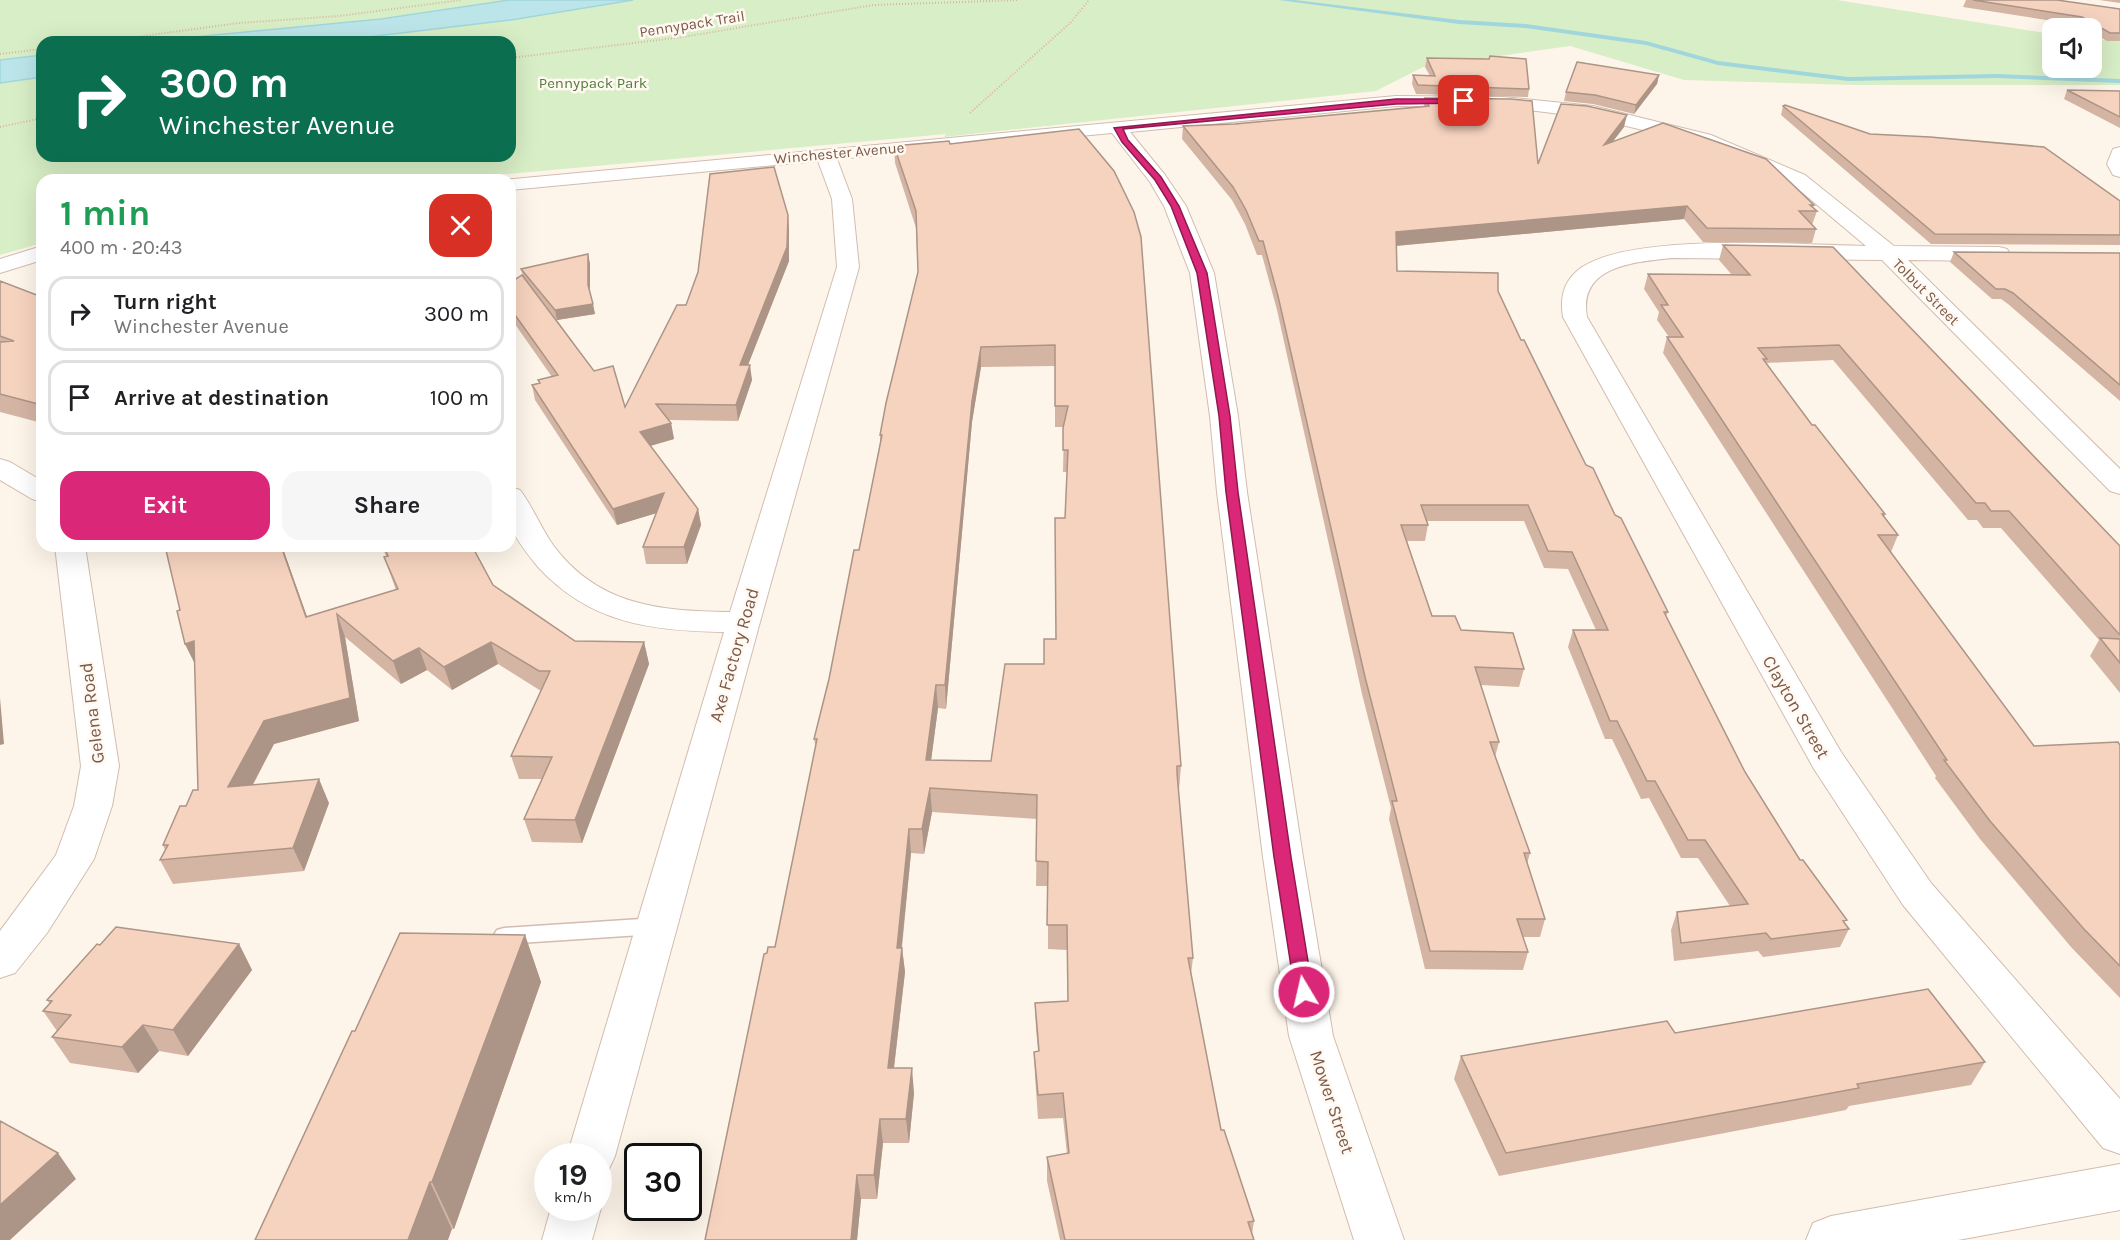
<!DOCTYPE html>
<meta charset="utf-8">
<style>
:root{--surface:#fff;--page:#f6f6f6;--text:#202124;--muted:#757577;--line:#e0e0e0;--accent:#db2777}
body{margin:0;font-family:Karla,sans-serif;background:var(--page);color:var(--text);height:100vh;display:flex;flex-direction:column;font-size:22px;white-space:nowrap}
*{box-sizing:border-box;margin:0}
p{font-size:20px;color:var(--muted)}
.icon{flex:none;width:33px;height:33px;fill:none;stroke:currentColor;stroke-width:2;stroke-linecap:round;stroke-linejoin:round}
.map{position:relative;flex:1;overflow:hidden}
.panel{position:absolute;left:36px;top:174px;width:480px;height:378px;display:flex;flex-direction:column;background:var(--surface);border-radius:18px;box-shadow:0 6px 24px #0002}
.panel>*{flex:none}
.hud{position:absolute;left:36px;top:36px;width:480px;height:126px;border-radius:18px;box-shadow:0 6px 24px #0002;background:#0b6e4f;color:#fff;overflow:hidden}
.fabs{position:absolute;left:2042px;top:18px;display:grid;gap:12px}
.fabs a{display:grid;place-items:center;width:60px;height:60px;border-radius:12px;background:var(--surface);box-shadow:0 6px 24px #0002;font-size:30px}
.speed{position:absolute;left:534px;top:1143px;display:flex;gap:12px;font-size:30px;font-weight:700;text-align:center}
.speed>*{display:grid;place-content:center;width:78px;height:78px;border-radius:50%;background:var(--surface);box-shadow:0 6px 24px #0002;line-height:1}
.speed small{font-size:15px;font-weight:400}
.speed .limit{border:3px solid #111;border-radius:9px;background:#fff;color:#111}
.pin{position:absolute;display:grid;place-items:center;width:51px;height:51px;color:#fff;margin:-26px;border-radius:12px;box-shadow:0 3px 9px #0006}
.me{position:absolute;width:66px;margin:-33px;rotate:351deg;stroke-linejoin:round;filter:drop-shadow(0 0 4px #0008)}
.turn{display:flex;align-items:center;gap:21px;height:126px;padding:0 24px;font-size:27px}
.turn .icon{width:78px;height:78px;stroke-width:2.5}
.turn b{display:block;font-size:42px;line-height:51px}
.round{display:grid;place-items:center;flex:none;width:63px;height:63px;border-radius:18px;background:var(--page)}
.summary{display:flex;align-items:center;justify-content:space-between;height:102px;padding:0 24px}
h1{font-size:36px;font-weight:700;line-height:45px;color:#1e9e55}
.primary-button{display:flex;gap:12px;margin-top:auto;padding:12px 24px}
.primary-button a{flex:1;height:69px;border-radius:18px;background:var(--accent);color:#fff;font-size:24px;font-weight:700;line-height:69px;text-align:center}
.primary-button a+a{background:var(--page);color:var(--text)}
ul{padding:0;list-style:none}
li{display:flex;align-items:center;gap:18px;height:75px;margin:0 12px 9px;padding:0 12px;border:3px solid var(--line);border-radius:18px}
li div{flex:1}
li b{display:block;font-size:22px}
li em{font-style:normal}
.map>svg:first-child{display:block}
</style>
<div class="map">
<svg width="2120" height="1240" viewBox="0 0 2120 1240">
<rect width="100%" height="100%" fill="#fef5ea"/>
<!-- green -->
<path fill="#d8eec6" fill-rule="evenodd" d="M 0,0 L 1837,0 L 2052,34 L 2052,68 L 2091,68 L 2091,39 L 2120,41 L 2120,85 L 1854,85 L 1684,80 L 1570,46 L 1423,67 L 1376,91 L 944,137 L 946,134 L 443,180 L 42,180 L 42,243 L 0,255 ZM 42,42 L 510,42 L 510,156 L 42,156 Z"/>
<!-- water -->
<path fill="#bce5ea" stroke="#a1d6dd" stroke-width="1.5" d="M 509,0 L 633,0 L 511,20 L 326,42 L 142,42 L 381,19 Z
M 42,55 L 42,77 L 0,83 L 0,60 Z"/>
<g fill="none" stroke-linecap="round" stroke-linejoin="round">
<!-- stream -->
<path fill="#a1d6dd" fill-rule="evenodd" d="M 1279,0 L 1295,0 L 1459,20 L 1526,24 L 1646,41 L 1718,61 L 1848,77 L 1997,74 L 2120,79 L 2120,83 L 1997,78 L 1848,81 L 1718,65 L 1646,45 L 1526,28 L 1459,24 Z"/>
<defs>
<path id="service" d="M 656,918 L 663,920 L 666,926 L 663,932 L 656,934 L 504,944 L 497,942 L 493,936 L 497,930 L 504,928 Z"/>
<path id="minor" d="M 1396,96 L 1503,97 L 1593,106 L 1711,135 L 1805,175 L 1894,246 L 1999,247 L 2007,249 L 2010,254 L 2007,259 L 1999,261 L 1908,260 L 2120,469 L 2120,494 L 2110,491 L 1882,260 L 1672,258 C 1634,262 1578,266 1587,317 L 1841,752 L 1931,883 L 2120,1099 L 2120,1154 L 2103,1148 L 1903,905 L 1814,769 L 1563,317 C 1560,299 1563,283 1577,271 C 1624,231 1801,245 1866,246 L 1791,183 L 1697,143 L 1593,118 L 1503,107 L 1396,106 L 1130,132 L 1165,175 L 1186,206 L 1214,273 L 1238,416 L 1247,492 L 1303,857 L 1333,1036 L 1404,1240 L 1354,1240 L 1289,1036 L 1263,857 L 1217,492 L 1210,416 L 1190,273 L 1164,206 L 1150,182 L 1112,133 L 837,159 L 852,199 L 859,267 L 760,622 L 615,1156 L 608,1171 L 598,1175 L 598,1156 L 567,1156 L 724,632 C 650,631 590,623 538,567 C 529,556 515,539 510,524 C 507,514 510,498 510,487 L 520,490 C 533,507 541,528 553,545 C 598,606 660,611 730,612 L 837,267 L 832,199 L 818,161 L 510,190 L 510,180 L 503,180 Z
M 2120,147 L 2120,177 L 2113,175 L 2107,164 L 2113,149 Z
M 42,246 L 42,260 L 0,273 L 0,259 Z
M 0,459 L 10,462 L 42,481 L 42,502 L 32,499 L 0,480 Z
M 55,546 L 85,546 L 119,766 L 112,806 L 94,859 L 47,933 L 15,973 L 0,978 L 0,931 L 56,855 L 74,806 L 81,766 Z
M 2120,1164 L 2120,1210 L 1958,1240 L 1806,1240 L 1813,1223 L 1831,1216 Z
M 598,1203 L 601,1208 L 592,1240 L 542,1240 L 551,1208 L 598,1208 Z"/>
</defs>
<!-- service casing -->
<use href="#service" stroke="#d2bcae" stroke-width="3"/>
<!-- minor casing -->
<use href="#minor" stroke="#d2bcae" stroke-width="2"/>
<!-- path -->
<path stroke="#dcb5a1" stroke-width="2" stroke-dasharray="1 2" stroke-linecap="butt" d="M 99,42 L 239,23 L 339,16 L 461,0
M 0,54 L 42,49
M 510,58 L 683,37 L 873,5 L 1019,0
M 970,113 L 1071,22 L 1089,0
M 0,127 L 42,118"/>
<!-- service -->
<use href="#service" fill="#fff" fill-rule="evenodd"/>
<!-- minor -->
<use href="#minor" fill="#fff" fill-rule="evenodd"/>
</g>
<!-- wall -->
<path fill="#d4b5a4" fill-rule="evenodd" d="M 1966,0 L 2057,0 L 2120,9 L 2120,41 L 2107,41 L 2091,32 L 2091,28 L 2085,28 L 2078,25 L 1963,7 Z
M 2099,0 L 2120,0 L 2120,3 Z
M 1427,58 L 1529,89 L 1528,97 L 1416,94 L 1412,84 L 1413,75 L 1430,76 L 1425,67 Z
M 1659,75 L 1657,84 L 1634,114 L 1593,104 L 1564,101 L 1566,92 Z
M 2067,90 L 2120,91 L 2120,128 L 2064,99 Z
M 1425,98 L 1538,164 L 1624,127 L 1613,141 L 1814,205 L 1813,208 L 1817,211 L 1812,225 L 1816,229 L 1812,243 L 1703,242 L 1684,219 L 1396,246 L 1397,271 L 1498,291 L 1521,340 L 1586,465 L 1668,612 L 1666,616 L 1745,772 L 1800,860 L 1849,929 L 1840,947 L 1763,957 L 1758,951 L 1674,961 L 1671,930 L 1677,912 L 1730,906 L 1698,858 L 1681,858 L 1649,798 L 1641,799 L 1612,739 L 1605,739 L 1568,647 L 1573,630 L 1596,630 L 1568,569 L 1544,568 L 1524,521 L 1427,521 L 1428,525 L 1425,541 L 1407,541 L 1432,616 L 1461,630 L 1524,669 L 1519,687 L 1480,685 L 1499,742 L 1495,757 L 1530,853 L 1527,864 L 1545,919 L 1540,937 L 1523,937 L 1528,952 L 1523,970 L 1425,969 L 1389,819 L 1391,808 L 1362,694 L 1277,310 L 1262,255 L 1257,255 L 1245,224 L 1232,200 L 1182,139 L 1183,126 L 1235,124 L 1424,106 Z
M 1783,106 L 1870,134 L 2120,201 L 2120,245 L 1931,244 L 1781,115 Z
M 1079,129 L 1181,766 L 1179,790 L 1178,790 L 1193,958 L 1191,974 L 1221,1130 L 1254,1221 L 1252,1234 L 1254,1240 L 1060,1240 L 1047,1181 L 1047,1157 L 1067,1154 L 1063,1118 L 1038,1119 L 1035,1076 L 1034,1052 L 1038,1051 L 1036,1028 L 1035,1003 L 1068,1001 L 1067,950 L 1048,949 L 1048,886 L 1036,886 L 1037,819 L 932,812 L 924,854 L 911,853 L 902,948 L 905,972 L 894,1068 L 914,1093 L 909,1143 L 883,1143 L 877,1199 L 861,1199 L 857,1240 L 705,1240 L 767,953 L 775,947 L 816,748 L 814,739 L 829,679 L 859,550 L 880,445 L 880,435 L 918,272 L 916,228 L 895,163 L 894,146 L 950,144 ZM 1055,366 L 1055,427 L 1064,427 L 1063,472 L 1067,472 L 1065,518 L 1056,639 L 1044,664 L 991,761 L 931,760 L 938,708 L 946,709 L 972,422 L 981,367 Z
M 789,228 L 789,261 L 748,365 L 752,380 L 738,421 L 669,420 L 671,423 L 674,439 L 650,446 L 698,509 L 701,525 L 687,564 L 646,564 L 643,547 L 656,513 L 617,525 L 535,400 L 532,385 L 539,383 L 538,380 L 552,377 L 510,317 L 510,283 L 523,276 L 521,269 L 588,254 L 590,264 L 590,293 L 595,314 L 557,320 L 594,371 L 625,407 L 686,305 Z
M 1723,245 L 2120,546 L 2120,693 L 2090,656 L 2099,640 L 2001,528 L 1983,528 L 1977,520 L 1968,520 L 1833,360 L 1766,363 L 1812,425 L 1885,514 L 1884,517 L 1898,535 L 1891,552 L 2034,746 L 2120,745 L 2120,998 L 2071,947 L 1980,839 L 1935,778 L 1936,776 L 1663,353 L 1667,337 L 1669,337 L 1657,320 L 1659,312 L 1644,289 L 1648,274 L 1732,275 L 1719,260 Z
M 1954,252 L 2120,253 L 2120,401 L 2008,304 L 2001,299 L 1992,299 L 1950,262 Z
M 0,281 L 42,297 L 42,423 L 0,412 Z
M 282,546 L 307,617 L 396,590 L 384,557 L 386,556 L 382,546 L 472,546 L 493,585 L 575,641 L 644,642 L 649,664 L 582,843 L 532,842 L 524,819 L 542,779 L 519,779 L 511,756 L 541,691 L 498,664 L 452,690 L 427,670 L 401,684 L 345,637 L 359,721 L 274,744 L 253,785 L 329,803 L 304,871 L 173,884 L 160,860 L 165,850 L 163,845 L 186,806 L 198,790 L 195,664 L 185,644 L 180,610 Z
M 525,935 L 541,982 L 454,1229 L 452,1229 L 355,1031 Z
M 239,944 L 252,970 L 188,1056 L 159,1051 L 138,1073 L 70,1063 L 52,1037 L 57,1031 L 43,1011 L 50,1004 L 47,1000 L 100,945 Z
M 1675,1033 L 1985,1062 L 1971,1085 L 1849,1106 L 1846,1110 L 1499,1176 L 1454,1079 L 1461,1056 Z"/>
<!-- shaded-wall -->
<path fill="#ac9486" d="M 1659,75 L 1657,84 L 1634,114 L 1636,105 Z
M 1627,115 L 1624,127 L 1601,157 L 1604,145 Z
M 1687,206 L 1684,219 L 1394,246 L 1396,232 Z
M 788,215 L 789,228 L 789,261 L 742,380 L 740,365 Z
M 588,254 L 590,264 L 590,296 L 588,285 Z
M 593,304 L 595,314 L 557,320 L 555,310 Z
M 981,347 L 981,367 L 972,422 L 946,709 L 945,685 L 972,401 Z
M 750,365 L 752,380 L 738,421 L 736,405 Z
M 671,423 L 674,439 L 643,448 L 640,432 Z
M 664,493 L 667,510 L 617,525 L 613,509 Z
M 698,509 L 701,525 L 687,564 L 684,547 Z
M 281,546 L 282,546 L 315,639 L 306,617 Z
M 337,614 L 345,637 L 359,721 L 274,744 L 239,810 L 228,787 L 264,721 Z
M 194,641 L 196,666 L 185,644 Z
M 491,642 L 498,664 L 452,690 L 444,667 Z
M 644,642 L 649,664 L 582,843 L 575,820 Z
M 419,648 L 427,670 L 401,684 L 393,661 Z
M 936,685 L 938,708 L 928,784 L 926,760 Z
M 0,698 L 4,744 L 0,745 Z
M 319,779 L 329,803 L 304,871 L 293,848 Z
M 930,788 L 932,812 L 924,854 L 922,829 Z
M 909,829 L 911,853 L 899,972 L 897,948 Z
M 525,935 L 541,982 L 454,1229 L 432,1182 Z
M 239,944 L 252,970 L 188,1056 L 173,1030 Z
M 902,948 L 905,972 L 891,1093 L 888,1068 Z
M 143,1025 L 159,1051 L 138,1073 L 122,1047 Z
M 912,1068 L 914,1093 L 909,1143 L 906,1119 Z
M 880,1119 L 883,1143 L 877,1199 L 874,1175 Z
M 58,1153 L 76,1179 L 10,1240 L 0,1240 L 0,1205 Z
M 857,1175 L 861,1199 L 857,1240 L 851,1240 Z
M 430,1182 L 452,1229 L 448,1240 L 408,1240 Z"/>
<!-- building -->
<path fill="#f6d3bf" stroke="#ac9486" stroke-width="1.5" fill-rule="evenodd" d="M 1973,0 L 2057,0 L 2120,9 L 2120,33 L 2110,33 L 2082,17 Z
M 1490,56 L 1526,59 L 1529,89 L 1418,85 L 1413,75 L 1435,76 L 1427,58 L 1489,59 Z
M 1577,62 L 1659,75 L 1636,105 L 1595,95 L 1566,92 Z
M 2067,90 L 2120,91 L 2120,117 Z
M 1425,98 L 1511,99 L 1532,101 L 1538,164 L 1561,104 L 1587,106 L 1627,115 L 1604,145 L 1663,123 L 1766,159 L 1814,205 L 1810,205 L 1817,211 L 1799,211 L 1816,229 L 1707,228 L 1687,206 L 1396,232 L 1397,271 L 1498,273 L 1498,291 L 1521,340 L 1524,340 L 1586,465 L 1593,468 L 1615,515 L 1621,518 L 1668,612 L 1664,612 L 1745,772 L 1800,860 L 1803,860 L 1847,920 L 1843,921 L 1849,929 L 1771,939 L 1766,933 L 1681,943 L 1677,912 L 1748,904 L 1705,840 L 1688,840 L 1655,781 L 1647,781 L 1617,721 L 1610,721 L 1573,630 L 1608,630 L 1572,552 L 1548,551 L 1528,505 L 1421,505 L 1428,525 L 1401,525 L 1432,616 L 1455,616 L 1461,630 L 1513,633 L 1524,669 L 1475,667 L 1499,742 L 1490,742 L 1530,853 L 1524,853 L 1545,919 L 1517,919 L 1528,952 L 1430,951 L 1392,801 L 1397,801 L 1365,677 L 1278,296 L 1263,241 L 1259,241 L 1246,210 L 1233,187 L 1183,126 L 1235,124 L 1429,106 Z
M 1785,105 L 1870,134 L 1930,137 L 2044,147 L 2120,201 L 2120,235 L 1935,234 L 1783,106 Z
M 1079,129 L 1114,171 L 1134,212 L 1141,237 L 1181,766 L 1177,766 L 1177,773 L 1193,958 L 1188,958 L 1221,1130 L 1224,1130 L 1254,1221 L 1248,1222 L 1254,1240 L 1065,1240 L 1047,1157 L 1069,1153 L 1063,1093 L 1038,1095 L 1034,1052 L 1039,1051 L 1035,1003 L 1068,1001 L 1067,925 L 1047,925 L 1048,862 L 1036,861 L 1037,795 L 930,788 L 922,829 L 909,829 L 897,948 L 902,948 L 888,1068 L 912,1068 L 906,1119 L 880,1119 L 874,1175 L 857,1175 L 851,1240 L 705,1240 L 764,954 L 767,953 L 768,947 L 775,947 L 817,739 L 814,739 L 829,679 L 854,550 L 859,550 L 882,435 L 880,435 L 886,403 L 918,272 L 916,211 L 894,146 L 949,141 L 950,144 ZM 1055,345 L 1055,406 L 1068,406 L 1063,428 L 1063,450 L 1068,450 L 1065,518 L 1055,518 L 1056,639 L 1044,639 L 1044,664 L 1005,664 L 991,761 L 926,760 L 936,685 L 945,685 L 972,401 L 981,347 Z
M 774,167 L 788,215 L 787,247 L 740,365 L 750,365 L 736,405 L 656,404 L 671,423 L 640,432 L 698,509 L 684,547 L 643,547 L 664,493 L 613,509 L 532,385 L 540,383 L 538,380 L 558,375 L 510,308 L 510,283 L 522,275 L 594,371 L 613,366 L 625,407 L 677,305 L 686,305 L 698,272 L 710,174 Z
M 1723,245 L 1833,247 L 2120,546 L 2120,635 L 2009,511 L 1991,511 L 1985,503 L 1976,503 L 1839,345 L 1758,348 L 1767,359 L 1763,359 L 1812,425 L 1815,425 L 1885,514 L 1882,514 L 1898,535 L 1878,535 L 2034,746 L 2118,742 L 2120,745 L 2120,966 L 2083,928 L 1990,821 L 1944,760 L 1947,760 L 1667,337 L 1683,337 L 1661,305 L 1668,305 L 1648,274 L 1750,275 Z
M 1954,252 L 2120,253 L 2120,385 L 2013,293 L 2005,289 L 1996,289 Z
M 588,254 L 588,285 L 593,304 L 555,310 L 521,269 Z
M 0,281 L 42,297 L 42,405 L 0,394 L 0,342 L 14,341 L 0,336 Z
M 165,546 L 281,546 L 306,617 L 398,589 L 384,557 L 388,556 L 384,546 L 472,546 L 493,585 L 575,641 L 644,642 L 575,820 L 524,819 L 552,757 L 511,756 L 550,671 L 539,671 L 491,642 L 444,667 L 419,648 L 393,661 L 337,614 L 350,698 L 264,721 L 228,787 L 319,779 L 293,848 L 160,860 L 168,845 L 163,845 L 180,806 L 186,806 L 193,790 L 198,790 L 194,641 L 185,644 L 177,611 L 180,610 Z
M 2100,638 L 2120,639 L 2120,663 Z
M 116,927 L 239,944 L 173,1030 L 143,1025 L 122,1047 L 52,1037 L 71,1015 L 43,1011 L 52,1001 L 47,1000 L 97,944 L 100,945 Z
M 400,933 L 525,935 L 432,1182 L 430,1182 L 408,1240 L 255,1240 L 352,1031 L 355,1031 Z
M 1928,989 L 1985,1062 L 1857,1084 L 1859,1088 L 1506,1153 L 1461,1056 L 1667,1021 L 1675,1033 Z
M 0,1121 L 58,1153 L 0,1205 Z"/>
<!-- route -->
<path fill="#db2777" stroke="#8e194d" stroke-width="1.5" d="M 1396,99 L 1464,99 L 1467,101 L 1464,103 L 1396,104 L 1123,129 L 1128,140 L 1161,177 L 1179,206 L 1207,273 L 1230,416 L 1238,492 L 1291,857 L 1313,992 L 1310,997 L 1304,999 L 1297,997 L 1295,992 L 1274,857 L 1226,492 L 1219,416 L 1197,273 L 1171,206 L 1155,180 L 1122,142 L 1114,128 Z"/>
<g text-anchor="middle" stroke-width="5" stroke-linejoin="round" paint-order="stroke">
<!-- far-street labels -->
<g font-size="15" fill="#7c5a4a" stroke="#fff9f2">
<text transform="translate(692 24) rotate(-9)" y="5">Pennypack Trail</text>
<text transform="translate(839 153) rotate(-5)" y="5">Winchester Avenue</text>
<text transform="translate(1926 292) rotate(45)" y="5">Tolbut Street</text>
</g>
<!-- far-park labels -->
<g font-size="15" fill="#527c3e" stroke="#fff9f2">
<text x="593" y="88">Pennypack Park</text>
</g>
<!-- street labels -->
<g font-size="18" fill="#7c5a4a" stroke="#fff9f2">
<text transform="translate(734 655) rotate(-74)" y="6">Axe Factory Road</text>
<text transform="translate(1796 707) rotate(60)" y="6">Clayton Street</text>
<text transform="translate(92 713) rotate(-97)" y="6">Gelena Road</text>
<text transform="translate(1332 1102) rotate(72)" y="6">Mower Street</text>
</g>
</g>
</svg>
<div class="fabs">
<a><svg class="icon" aria-label="sound" viewBox="0 0 24 24"><path d="M4 9h4l5-4v14l-5-4H4zM17 9q2 3 0 6"/></svg></a>
</div>
<div class="speed"><div>19<small>km/h</small></div><div class="limit">30</div></div>
<div class="pin" style="left:1464px;top:101px;background:#d93025"><svg class="icon" aria-label="arrive" viewBox="0 0 24 24"><path d="M6 21V4h12l-3 4 3 4H6"/></svg></div>
<svg class="me" style="left:1304px;top:992px" viewBox="-20 -20 40 40"><circle r="17" fill="#db2777" stroke="#fff" stroke-width="3"/><path d="M0-11L8 9 0 5-8 9z" fill="#fff"/></svg>
<div class="hud">
<div class="turn"><svg class="icon" aria-label="right" viewBox="0 0 24 24"><path d="M7 20v-9h11M14 6l5 5-5 5"/></svg><div><b>300 m</b>Winchester Avenue</div></div>
</div>
<section class="panel">
<div class="summary"><div><h1>1 min</h1><p>400 m · 20:43</p></div><a class="round" style="background:#d93025;color:#fff"><svg class="icon" aria-label="close" viewBox="0 0 24 24"><path d="M6 6l12 12M18 6L6 18"/></svg></a></div>
<ul>
<li><svg class="icon" aria-label="right" viewBox="0 0 24 24"><path d="M7 20v-9h11M14 6l5 5-5 5"/></svg><div><b>Turn right</b><p>Winchester Avenue</p></div><em>300 m</em></li>
<li><svg class="icon" aria-label="arrive" viewBox="0 0 24 24"><path d="M6 21V4h12l-3 4 3 4H6"/></svg><div><b>Arrive at destination</b></div><em>100 m</em></li>
</ul>
<div class="primary-button"><a>Exit</a><a>Share</a></div>
</section>
</div>
